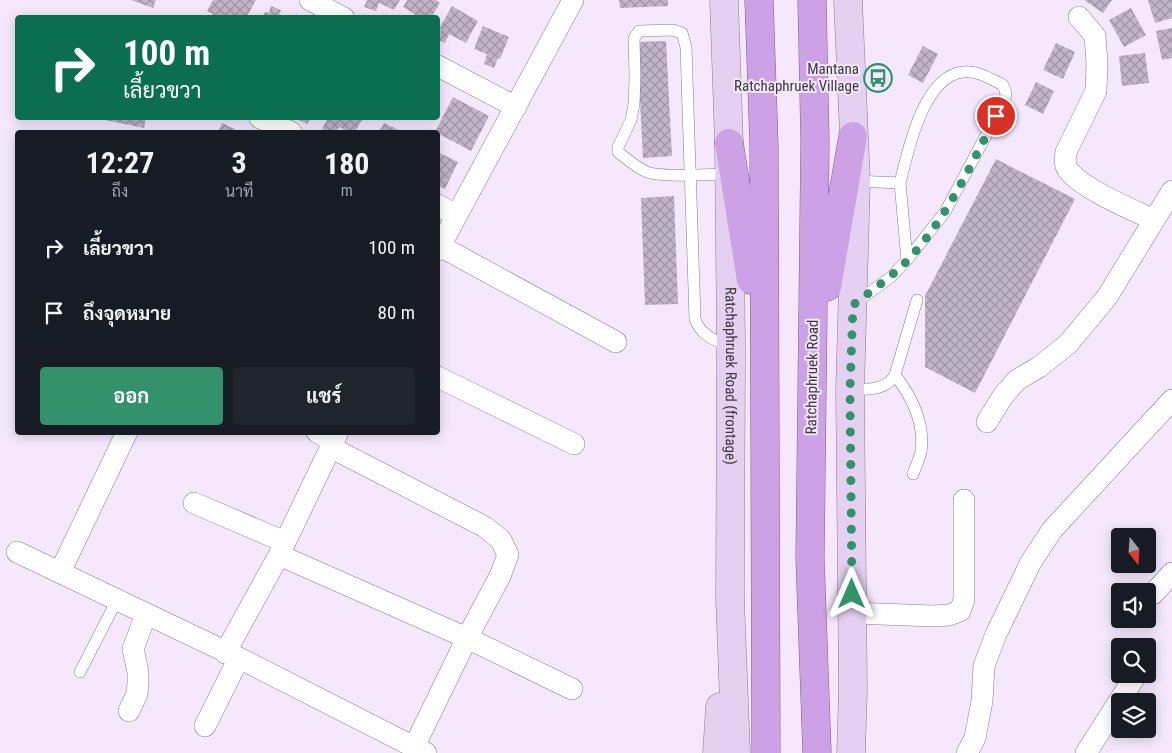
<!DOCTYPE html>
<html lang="th">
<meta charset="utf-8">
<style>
:root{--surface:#171b24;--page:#20242c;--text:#f1f3f6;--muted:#9ea1a6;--accent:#33926b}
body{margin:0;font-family:"Roboto Condensed",Sarabun,sans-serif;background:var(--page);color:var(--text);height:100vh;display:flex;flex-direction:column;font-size:19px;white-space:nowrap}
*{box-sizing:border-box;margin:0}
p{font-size:16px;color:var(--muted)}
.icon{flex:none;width:28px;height:28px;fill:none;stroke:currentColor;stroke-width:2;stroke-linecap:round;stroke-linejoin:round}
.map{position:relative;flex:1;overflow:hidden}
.side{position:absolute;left:15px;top:130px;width:425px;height:305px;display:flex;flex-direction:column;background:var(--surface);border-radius:5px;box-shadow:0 2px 12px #0003}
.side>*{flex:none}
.top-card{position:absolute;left:15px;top:15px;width:425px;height:105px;border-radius:5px;box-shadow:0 2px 12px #0003;background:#0b6e4f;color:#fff;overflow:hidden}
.needle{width:32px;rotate:163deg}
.controls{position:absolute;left:1111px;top:528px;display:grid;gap:10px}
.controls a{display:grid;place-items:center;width:45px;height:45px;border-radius:5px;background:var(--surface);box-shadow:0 2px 12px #0003;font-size:25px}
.pin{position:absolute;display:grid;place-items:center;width:42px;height:42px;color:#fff;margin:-21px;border:2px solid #fff;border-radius:50%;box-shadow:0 1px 5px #0007}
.me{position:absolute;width:55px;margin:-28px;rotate:0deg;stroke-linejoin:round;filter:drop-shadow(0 0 4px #0008)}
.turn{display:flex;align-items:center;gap:18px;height:105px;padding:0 25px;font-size:22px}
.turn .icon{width:65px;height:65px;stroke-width:2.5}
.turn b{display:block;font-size:35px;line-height:42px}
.eta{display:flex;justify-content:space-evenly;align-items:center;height:85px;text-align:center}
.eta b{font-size:30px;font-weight:700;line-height:35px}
.button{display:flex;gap:10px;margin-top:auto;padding:10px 25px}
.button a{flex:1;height:58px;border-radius:5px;background:var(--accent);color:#fff;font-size:20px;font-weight:700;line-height:58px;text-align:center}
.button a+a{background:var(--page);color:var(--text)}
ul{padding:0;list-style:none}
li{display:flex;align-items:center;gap:15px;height:65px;padding:0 25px}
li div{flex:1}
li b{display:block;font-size:19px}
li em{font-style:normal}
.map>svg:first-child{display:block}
</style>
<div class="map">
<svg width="1172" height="753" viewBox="0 0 1172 753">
<defs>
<pattern id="building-cross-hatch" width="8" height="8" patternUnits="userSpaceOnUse" patternTransform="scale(1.25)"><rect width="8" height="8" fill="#c2b5ca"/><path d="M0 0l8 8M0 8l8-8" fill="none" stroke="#9f94a5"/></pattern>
</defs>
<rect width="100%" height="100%" fill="#f5e8fd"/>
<!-- building -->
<path fill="url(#building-cross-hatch)" d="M 131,0 L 156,0 L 153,8 Z
M 213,0 L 256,0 L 246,18 L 219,18 L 207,11 Z
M 367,0 L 400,0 L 394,10 L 379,3 L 376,11 L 364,7 Z
M 407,0 L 436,0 L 440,3 L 431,18 L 414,18 L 415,14 L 403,7 Z
M 619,0 L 668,0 L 668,6 L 620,8 Z
M 1084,0 L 1112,0 L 1103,13 Z
M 1148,0 L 1172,0 L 1172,18 L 1155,23 Z
M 271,6 L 281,10 L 278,18 L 262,18 L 265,12 L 269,13 Z
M 452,6 L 478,21 L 466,43 L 449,34 L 445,43 L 438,40 L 441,29 L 439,29 Z
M 1131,8 L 1146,35 L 1124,47 L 1109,20 Z
M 483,26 L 509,37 L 500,59 L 498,58 L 494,68 L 484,64 L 487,54 L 474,49 Z
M 1172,28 L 1172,58 L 1162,60 L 1156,31 Z
M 666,41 L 672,156 L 643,158 L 637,42 Z
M 1056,43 L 1075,52 L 1063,79 L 1043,70 Z
M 923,46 L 938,54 L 923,83 L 908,75 Z
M 1145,53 L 1149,83 L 1122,86 L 1119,56 Z
M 1036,82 L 1054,91 L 1043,114 L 1025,105 Z
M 453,97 L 489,116 L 471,151 L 435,132 Z
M 106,118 L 146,118 L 144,128 L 105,120 Z
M 295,118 L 311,118 L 307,124 Z
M 328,118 L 363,118 L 355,132 L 349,132 L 339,127 L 336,132 L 328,132 L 322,129 Z
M 222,123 L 235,129 L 234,132 L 218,132 Z
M 384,123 L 403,132 L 379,132 Z
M 438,152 L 458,162 L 445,189 L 438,186 Z
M 996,159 L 1075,199 L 975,393 L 925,367 L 925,296 Z
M 674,196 L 678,304 L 645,305 L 641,198 Z"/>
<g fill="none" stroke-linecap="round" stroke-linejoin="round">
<defs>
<path id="lane" d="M 729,174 C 711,174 662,178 647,172 C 637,168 627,159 618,152 L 618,147 L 631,120 L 634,104 L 635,77 L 634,38 L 639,31 L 673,30 L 682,33 L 686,47 L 695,319 C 701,336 715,340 730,347
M 900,183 L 907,260
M 855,303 L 891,277 L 907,260 L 945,212 L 1005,100 L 1006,93 L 1003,85 C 991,79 977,70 963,72 C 923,76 908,151 900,183 L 856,181
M 895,375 C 912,397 925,424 921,452 C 919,459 916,467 913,474
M 850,390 C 867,389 886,391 895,375 L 917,300
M 80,672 L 117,600"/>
<path id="street" d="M 310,0 L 344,18
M 1079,17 L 1095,36 L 1097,63 L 1096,91 L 1066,152 C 1065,159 1064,166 1069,171 C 1083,189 1131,209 1154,220
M 438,66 L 516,107
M 260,118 L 291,132
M 438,205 L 456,215
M 440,246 L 616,342
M 438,250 L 573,0
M 438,377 L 574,444
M 987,422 L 1003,396 L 1017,380 L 1039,367 L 1068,344 L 1107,297 L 1172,191
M 317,432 L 333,441
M 330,447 L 485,527 L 501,540 L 508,555 L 500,576 L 467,638 L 414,747
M 194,503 L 285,542
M 17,552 L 239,658 L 426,753
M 279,555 L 467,638 L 572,689
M 60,572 L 127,432
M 1153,594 L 1172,573
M 852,613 L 934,616 L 949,615 L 960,611 L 964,600 L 964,500
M 225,653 L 279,555 L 338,432
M 129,711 L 137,694 L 138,683 L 138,672 L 133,649 L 146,614
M 205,726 L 239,658
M 967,753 L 975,738 L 982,701 L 984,666 L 996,634 L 1031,562 L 1052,530 L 1172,400
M 1086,753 L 1136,675"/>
<g id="secondary">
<path id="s1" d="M 724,0 L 729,143 L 731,348 L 730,599 L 736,753"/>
<path d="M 848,0 L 856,181 L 850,390 L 853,690 L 851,753"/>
<path d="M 717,753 L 720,707"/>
</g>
<path id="primary" d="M 759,0 L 764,145 L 766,753
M 812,0 L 815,141 L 810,558 L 817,753
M 729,143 L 751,280
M 827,287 L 853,136"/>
</defs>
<!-- lane casing -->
<use href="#lane" stroke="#867b8d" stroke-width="12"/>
<!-- street casing -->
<use href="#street" stroke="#867b8d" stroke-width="22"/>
<!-- secondary casing -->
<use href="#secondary" stroke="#867b8d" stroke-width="29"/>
<!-- primary casing -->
<use href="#primary" stroke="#84549f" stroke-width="29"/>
<!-- lane -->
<use href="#lane" stroke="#fff" stroke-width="11"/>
<!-- street -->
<use href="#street" stroke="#fff" stroke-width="21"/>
<!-- secondary -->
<use href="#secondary" stroke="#e6d0f2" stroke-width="28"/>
<!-- primary -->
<use href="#primary" stroke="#cda1e5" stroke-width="28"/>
</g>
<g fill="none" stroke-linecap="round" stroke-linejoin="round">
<!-- route -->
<path stroke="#33926b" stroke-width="9" stroke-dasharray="0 16.2" d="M 852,594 L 850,390 L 853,305 C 871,291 890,278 906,262 C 946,220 970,167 996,116"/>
</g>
<!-- icons -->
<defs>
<symbol id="bus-ring" viewBox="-11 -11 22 22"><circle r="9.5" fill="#f5e8fd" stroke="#33926b" stroke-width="1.5"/><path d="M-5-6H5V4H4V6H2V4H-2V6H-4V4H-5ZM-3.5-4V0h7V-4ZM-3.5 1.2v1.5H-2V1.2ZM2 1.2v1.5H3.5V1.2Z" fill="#33926b"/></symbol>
</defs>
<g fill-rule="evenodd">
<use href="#bus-ring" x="862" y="62" width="32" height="32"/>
</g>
<g text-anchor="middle" stroke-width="4" stroke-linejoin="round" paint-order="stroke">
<!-- poi labels -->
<g font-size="15" fill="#3c373f" stroke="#f5e8fd" text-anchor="end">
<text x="859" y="74">Mantana<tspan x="859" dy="17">Ratchaphruek Village</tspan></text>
</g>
<!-- street labels -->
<g font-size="15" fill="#3c373f" stroke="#f5e8fd">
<text dy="5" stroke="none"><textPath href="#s1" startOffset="376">Ratchaphruek Road (frontage)</textPath></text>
<text transform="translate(812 377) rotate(-89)" y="5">Ratchaphruek Road</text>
</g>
</g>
</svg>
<div class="controls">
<a><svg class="needle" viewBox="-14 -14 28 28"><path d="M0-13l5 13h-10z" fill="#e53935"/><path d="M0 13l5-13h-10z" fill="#9ea1a6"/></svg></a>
<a><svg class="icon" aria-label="sound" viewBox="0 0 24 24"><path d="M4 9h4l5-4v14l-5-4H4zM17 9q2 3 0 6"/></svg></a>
<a><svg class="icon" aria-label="search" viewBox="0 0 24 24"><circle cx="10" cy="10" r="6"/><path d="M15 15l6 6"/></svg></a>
<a><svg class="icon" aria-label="layers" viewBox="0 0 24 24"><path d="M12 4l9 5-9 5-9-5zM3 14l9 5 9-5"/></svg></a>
</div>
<div class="pin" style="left:996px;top:116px;background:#d93025"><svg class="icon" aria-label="arrive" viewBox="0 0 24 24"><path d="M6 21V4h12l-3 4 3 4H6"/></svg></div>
<svg class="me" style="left:852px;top:594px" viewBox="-20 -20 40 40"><path d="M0-17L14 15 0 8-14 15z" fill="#33926b" stroke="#fff" stroke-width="4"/></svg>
<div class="top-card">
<div class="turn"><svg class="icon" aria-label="right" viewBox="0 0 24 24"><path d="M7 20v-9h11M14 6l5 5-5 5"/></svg><div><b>100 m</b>เลี้ยวขวา</div></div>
</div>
<section class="side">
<div class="eta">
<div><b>12:27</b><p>ถึง</p></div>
<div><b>3</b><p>นาที</p></div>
<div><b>180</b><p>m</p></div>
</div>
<ul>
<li><svg class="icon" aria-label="right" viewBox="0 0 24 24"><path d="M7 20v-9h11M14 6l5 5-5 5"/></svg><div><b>เลี้ยวขวา</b></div><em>100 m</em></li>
<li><svg class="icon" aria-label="arrive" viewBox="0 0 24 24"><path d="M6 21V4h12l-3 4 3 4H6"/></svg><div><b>ถึงจุดหมาย</b></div><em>80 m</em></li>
</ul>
<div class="button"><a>ออก</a><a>แชร์</a></div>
</section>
</div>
